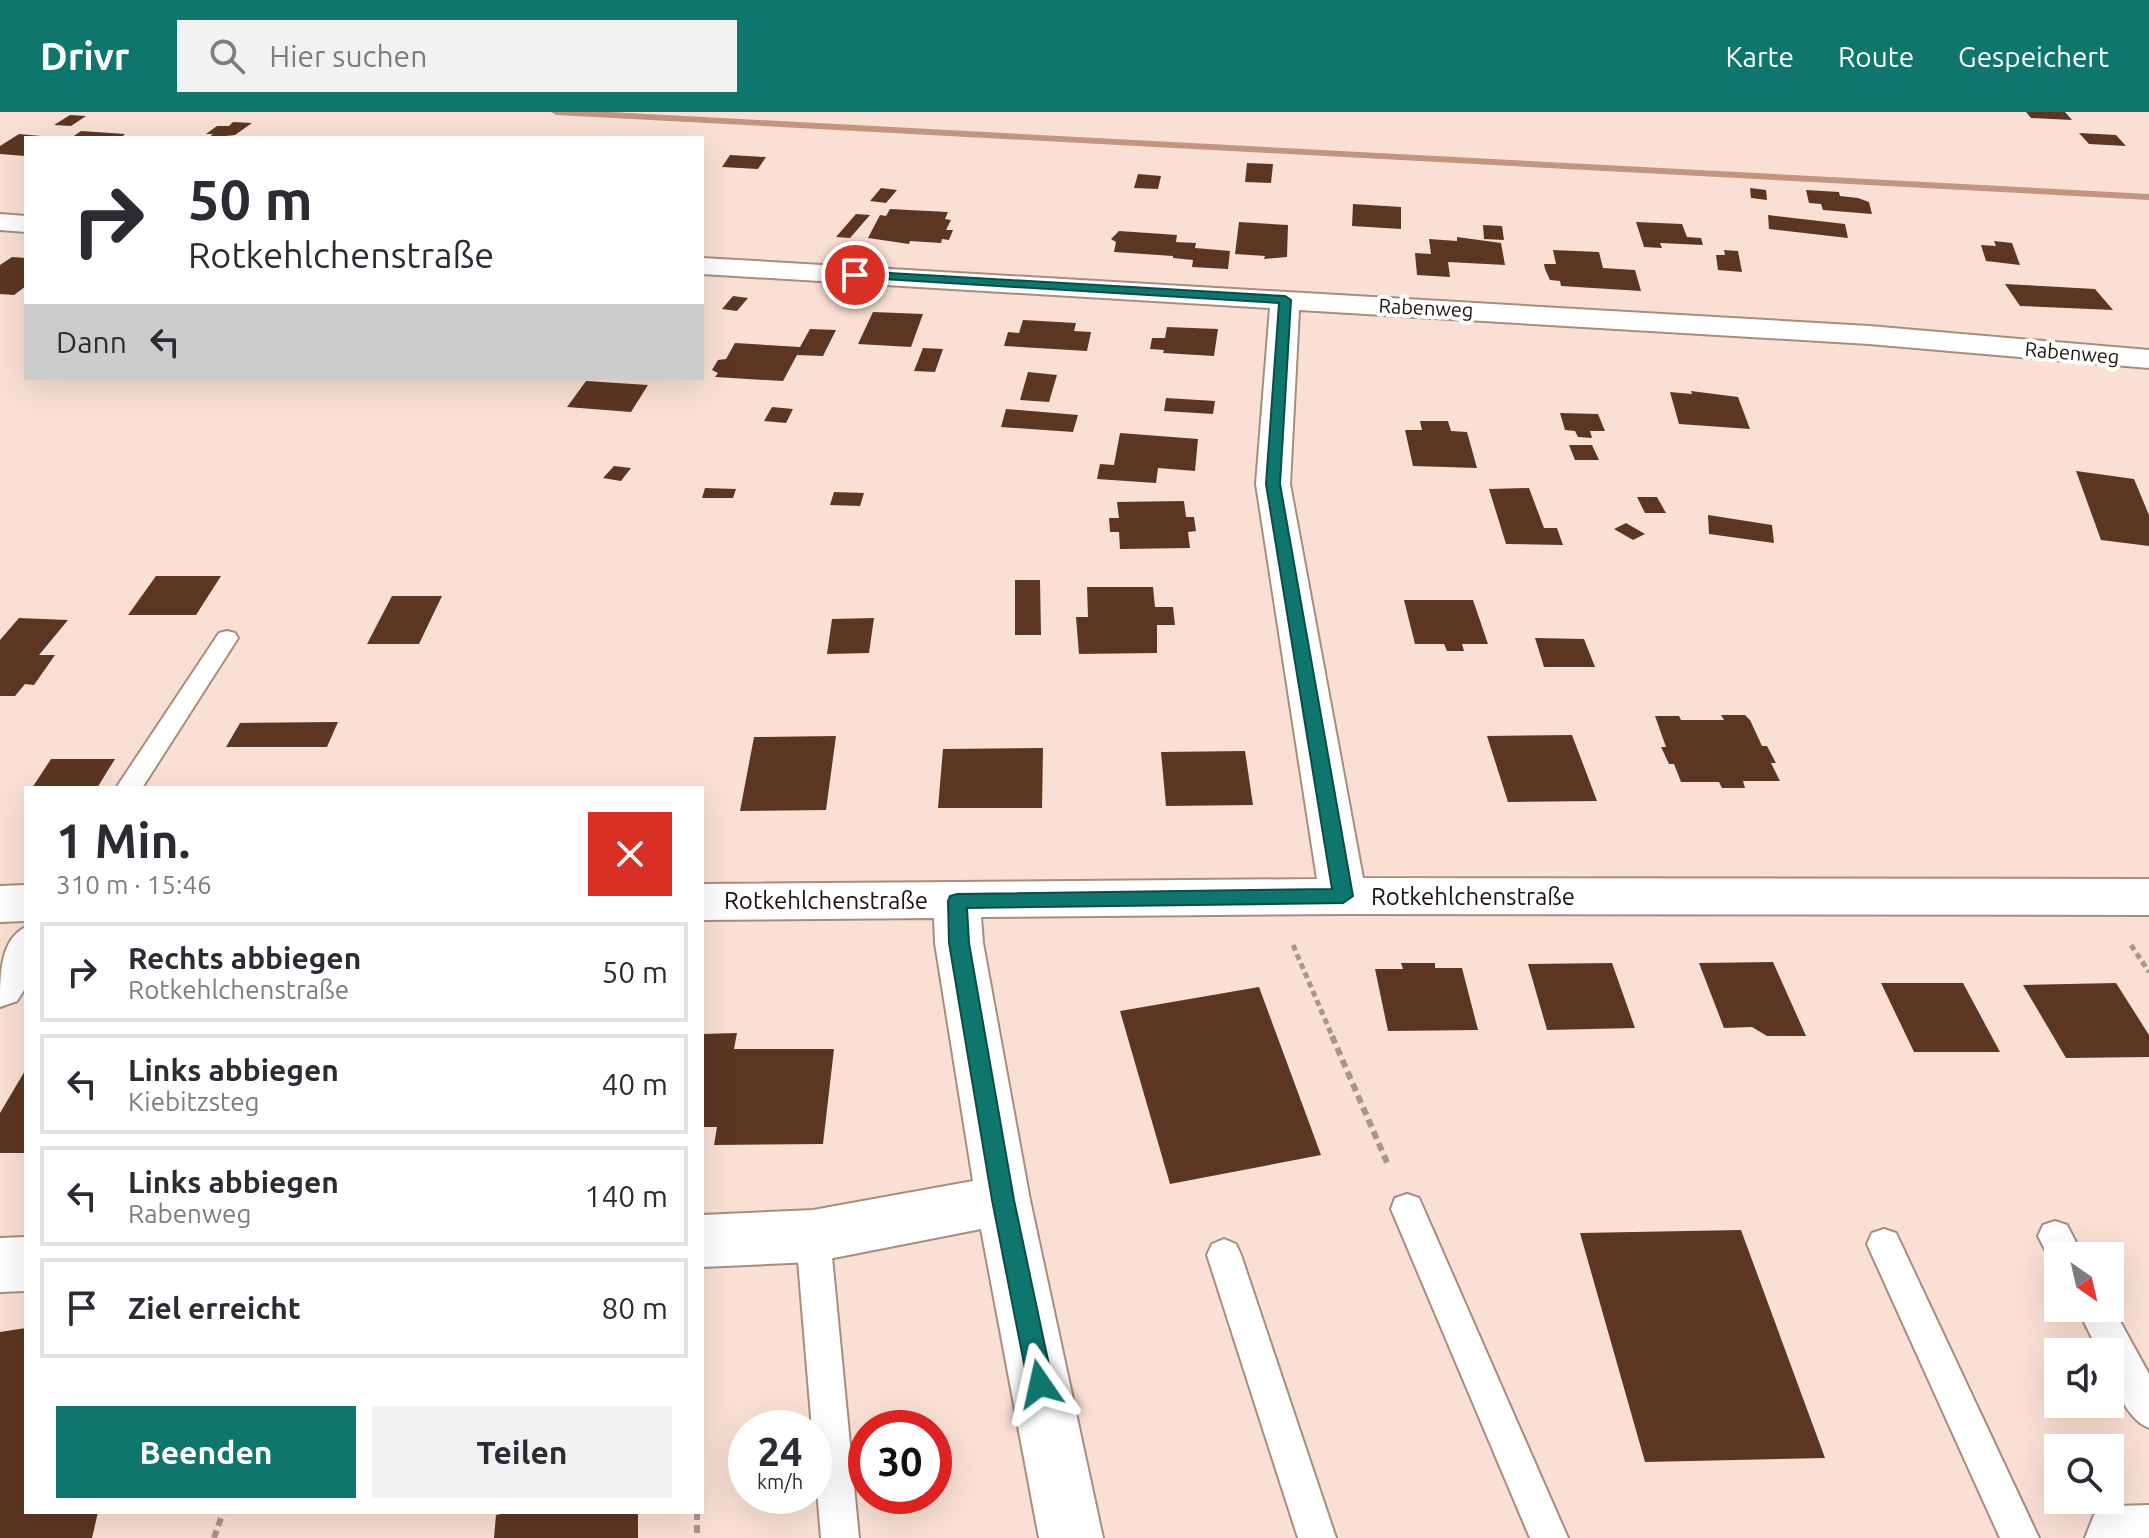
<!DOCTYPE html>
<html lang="de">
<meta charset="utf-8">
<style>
:root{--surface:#fff;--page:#f2f2f3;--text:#2b2b33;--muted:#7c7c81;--line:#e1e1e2;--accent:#0f766e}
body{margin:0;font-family:Ubuntu,sans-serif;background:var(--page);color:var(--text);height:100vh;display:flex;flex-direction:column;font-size:30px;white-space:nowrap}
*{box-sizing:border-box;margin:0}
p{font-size:26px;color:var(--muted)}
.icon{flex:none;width:44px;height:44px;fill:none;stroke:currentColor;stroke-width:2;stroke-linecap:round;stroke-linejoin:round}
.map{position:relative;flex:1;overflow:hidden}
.panel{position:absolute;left:24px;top:674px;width:680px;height:728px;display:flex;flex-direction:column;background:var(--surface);border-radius:0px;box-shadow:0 8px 32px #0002}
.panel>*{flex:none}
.top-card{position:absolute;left:24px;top:24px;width:680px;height:244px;border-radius:0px;box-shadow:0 8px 32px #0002;background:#fff;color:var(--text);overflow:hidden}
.needle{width:52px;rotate:146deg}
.fabs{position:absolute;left:2044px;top:1130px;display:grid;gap:16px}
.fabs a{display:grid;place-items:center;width:80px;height:80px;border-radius:0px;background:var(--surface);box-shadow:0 8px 32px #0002;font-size:40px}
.speed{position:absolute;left:728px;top:1298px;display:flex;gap:16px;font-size:40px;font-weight:700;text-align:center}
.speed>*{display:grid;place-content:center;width:104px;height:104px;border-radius:50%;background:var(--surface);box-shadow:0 8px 32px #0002;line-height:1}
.speed small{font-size:20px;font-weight:400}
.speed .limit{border:12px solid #d22;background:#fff;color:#111}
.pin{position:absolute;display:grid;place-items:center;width:68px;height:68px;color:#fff;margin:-34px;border:4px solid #fff;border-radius:50%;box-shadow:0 2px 8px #0007}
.me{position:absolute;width:88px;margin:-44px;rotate:349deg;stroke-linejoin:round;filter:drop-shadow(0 0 6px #0008)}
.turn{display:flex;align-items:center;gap:28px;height:168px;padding:0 32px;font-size:36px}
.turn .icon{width:104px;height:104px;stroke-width:2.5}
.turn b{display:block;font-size:56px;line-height:68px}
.then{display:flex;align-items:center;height:76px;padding:0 32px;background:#0003;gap:16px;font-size:30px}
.round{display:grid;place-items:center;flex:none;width:84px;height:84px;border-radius:0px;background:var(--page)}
.head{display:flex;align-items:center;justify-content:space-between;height:136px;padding:0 32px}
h1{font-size:48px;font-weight:700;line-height:60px}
.primary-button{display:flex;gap:16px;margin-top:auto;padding:16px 32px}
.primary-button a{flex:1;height:92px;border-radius:0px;background:var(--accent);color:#fff;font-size:32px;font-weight:700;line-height:92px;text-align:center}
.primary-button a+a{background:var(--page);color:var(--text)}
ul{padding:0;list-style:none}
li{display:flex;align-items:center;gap:24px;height:100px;margin:0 16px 12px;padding:0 16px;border:4px solid var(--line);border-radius:0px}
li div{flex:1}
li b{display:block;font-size:30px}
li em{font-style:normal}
header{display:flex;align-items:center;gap:48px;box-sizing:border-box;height:112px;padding:0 40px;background:var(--accent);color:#fff}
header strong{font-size:38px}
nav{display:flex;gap:44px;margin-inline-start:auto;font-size:28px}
.search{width:560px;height:72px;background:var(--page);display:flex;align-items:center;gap:20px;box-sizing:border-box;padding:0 28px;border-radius:0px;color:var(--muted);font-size:30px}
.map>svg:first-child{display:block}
</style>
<header>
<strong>Drivr</strong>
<div class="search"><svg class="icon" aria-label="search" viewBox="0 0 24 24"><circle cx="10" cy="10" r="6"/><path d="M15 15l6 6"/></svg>Hier suchen</div>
<nav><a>Karte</a><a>Route</a><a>Gespeichert</a></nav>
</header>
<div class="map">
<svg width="2149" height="1426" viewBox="0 0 2149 1426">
<rect width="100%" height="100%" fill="#fae0d4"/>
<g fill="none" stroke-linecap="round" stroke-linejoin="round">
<!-- stream -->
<path fill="#c3957f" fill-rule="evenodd" d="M 551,0 L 610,0 L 2149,82 L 2149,88 L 556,3 Z"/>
</g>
<!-- building -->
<path fill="#5d3622" d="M 2026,0 L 2065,0 L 2072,8 L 2031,6 Z
M 70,3 L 86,4 L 71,14 L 54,13 Z
M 233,10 L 252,11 L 235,23 L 208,26 L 213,22 L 206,22 L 217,14 L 229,14 Z
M 81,19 L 125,22 L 120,26 L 71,26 Z
M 2079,21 L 2116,23 L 2126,34 L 2089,32 Z
M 19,22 L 41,24 L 41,26 L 26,26 L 25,44 L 0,42 L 0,34 Z
M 730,43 L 766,45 L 758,57 L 722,55 Z
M 1247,51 L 1273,52 L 1271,71 L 1245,70 Z
M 1138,62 L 1161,64 L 1158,77 L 1134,76 Z
M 881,76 L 897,78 L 886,91 L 870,89 Z
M 1750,76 L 1766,78 L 1767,88 L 1751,86 Z
M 1806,78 L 1839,80 L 1840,84 L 1858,86 L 1869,90 L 1872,102 L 1823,98 L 1821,92 L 1809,91 Z
M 1353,92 L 1401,95 L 1401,117 L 1352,114 Z
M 890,97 L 948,100 L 945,107 L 951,108 L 946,118 L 953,118 L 949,128 L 942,127 L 941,131 L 910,129 L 909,132 L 868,126 L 880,103 L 886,104 Z
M 856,102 L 870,103 L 850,126 L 836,125 Z
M 1768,103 L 1845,112 L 1848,126 L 1769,117 Z
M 1239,110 L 1288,113 L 1287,145 L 1264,147 L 1265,144 L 1235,142 Z
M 1636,110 L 1682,112 L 1687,125 L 1701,126 L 1703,133 L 1660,131 L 1662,136 L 1644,135 Z
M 1483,113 L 1502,114 L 1504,128 L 1484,127 Z
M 1119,119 L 1177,123 L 1176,130 L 1196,131 L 1195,136 L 1230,139 L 1228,157 L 1192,155 L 1193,148 L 1173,146 L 1173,144 L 1114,140 L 1116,130 L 1111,127 Z
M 1457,125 L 1501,131 L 1505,153 L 1448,150 L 1450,165 L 1417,163 L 1415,141 L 1431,142 L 1429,127 L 1457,129 Z
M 1994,129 L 2012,131 L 2020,153 L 1986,149 L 1981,133 L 1996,134 Z
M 1553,138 L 1599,140 L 1603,156 L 1635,158 L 1641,179 L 1561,174 L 1560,169 L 1550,168 L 1545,157 L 1544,152 L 1556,152 Z
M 1724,138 L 1738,139 L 1742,160 L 1718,158 L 1716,143 L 1725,143 Z
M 12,145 L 26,146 L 26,174 L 14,183 L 0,182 L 0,153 Z
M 2005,172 L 2095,177 L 2113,198 L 2020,194 Z
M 733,184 L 748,186 L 737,199 L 722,197 Z
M 873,200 L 923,202 L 911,235 L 858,232 Z
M 1023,208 L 1076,211 L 1074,219 L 1091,220 L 1087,239 L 1004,234 L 1008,220 L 1019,221 Z
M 1167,215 L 1218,217 L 1214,244 L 1163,241 L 1164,238 L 1150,237 L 1152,226 L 1165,226 Z
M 810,217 L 836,218 L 823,244 L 797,243 L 783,269 L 715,265 L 718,261 L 712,258 L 718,248 L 726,247 L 735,231 L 800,235 Z
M 923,236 L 943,237 L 935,260 L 914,259 Z
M 1028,260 L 1057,263 L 1049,290 L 1020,288 Z
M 586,269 L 648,273 L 631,300 L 567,295 Z
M 1691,279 L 1738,285 L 1750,317 L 1679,312 L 1670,280 L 1692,282 Z
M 1166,286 L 1215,289 L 1213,302 L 1164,299 Z
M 772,295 L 793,297 L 786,311 L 764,309 Z
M 1006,297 L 1078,303 L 1073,320 L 1001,315 Z
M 1560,301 L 1598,302 L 1605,319 L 1590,319 L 1592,326 L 1578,325 L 1575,319 L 1565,318 Z
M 1420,309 L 1448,309 L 1451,319 L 1467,320 L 1477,356 L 1413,354 L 1405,318 L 1422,318 Z
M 1120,321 L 1198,327 L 1195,359 L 1158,356 L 1156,371 L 1097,367 L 1100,352 L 1114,353 Z
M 1569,333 L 1592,333 L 1599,348 L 1575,348 Z
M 614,354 L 631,356 L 621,369 L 603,366 Z
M 2076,359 L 2134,367 L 2149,403 L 2149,434 L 2101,428 Z
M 705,376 L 736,377 L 733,386 L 702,386 Z
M 1529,376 L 1544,416 L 1557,416 L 1563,433 L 1506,432 L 1489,377 Z
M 834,380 L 864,381 L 860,394 L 830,393 Z
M 1637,385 L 1657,385 L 1666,401 L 1645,401 Z
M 1184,389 L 1186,405 L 1194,405 L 1196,419 L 1188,420 L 1190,436 L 1120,437 L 1119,420 L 1110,420 L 1109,406 L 1119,406 L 1117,390 Z
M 1708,403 L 1772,413 L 1774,431 L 1709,422 Z
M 1626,411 L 1645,422 L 1633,428 L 1614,417 Z
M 156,464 L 221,464 L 196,503 L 128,503 Z
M 1015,468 L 1040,468 L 1041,523 L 1015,523 Z
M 1087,475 L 1153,475 L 1155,495 L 1173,495 L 1175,513 L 1157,513 L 1157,541 L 1079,542 L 1076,505 L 1088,505 Z
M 392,484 L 442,484 L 419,532 L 367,532 Z
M 1404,488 L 1473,488 L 1488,532 L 1462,532 L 1464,539 L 1447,539 L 1444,532 L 1415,532 Z
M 19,506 L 68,508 L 39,543 L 55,543 L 34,573 L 25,572 L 15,584 L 0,584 L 0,528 Z
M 874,506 L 869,541 L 827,542 L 832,507 Z
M 1535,526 L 1584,527 L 1595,555 L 1544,555 Z
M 1721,603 L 1745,603 L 1750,608 L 1762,634 L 1767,634 L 1776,651 L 1771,651 L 1780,669 L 1743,669 L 1745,676 L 1722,676 L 1719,670 L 1681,670 L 1674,652 L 1669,652 L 1661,635 L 1666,635 L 1655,604 L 1679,604 L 1681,608 L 1724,608 Z
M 338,610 L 327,635 L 226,635 L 240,611 Z
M 1572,623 L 1597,689 L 1508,690 L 1487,624 Z
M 836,624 L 826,698 L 740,699 L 754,625 Z
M 1043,636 L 1042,696 L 938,696 L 943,637 Z
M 1245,639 L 1253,693 L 1166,694 L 1161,640 Z
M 51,647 L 115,647 L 97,676 L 32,676 Z
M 1773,850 L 1806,924 L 1767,924 L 1752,915 L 1724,916 L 1699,851 Z
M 1401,851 L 1435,851 L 1435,856 L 1462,856 L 1478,918 L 1388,919 L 1375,857 L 1403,857 Z
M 1612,851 L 1635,916 L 1547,918 L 1528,852 Z
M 1881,871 L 1963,871 L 2000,940 L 1914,940 Z
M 2116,871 L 2149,923 L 2149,945 L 2066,946 L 2023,873 Z
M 1259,875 L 1321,1043 L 1170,1072 L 1120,899 Z
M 737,921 L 734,937 L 834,937 L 823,1032 L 714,1033 L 717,1015 L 702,1015 L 702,922 Z
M 26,957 L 26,1041 L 0,1041 L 0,1001 Z
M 1741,1118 L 1825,1346 L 1645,1350 L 1580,1121 Z
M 26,1216 L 26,1400 L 98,1400 L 92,1426 L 0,1426 L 0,1220 Z
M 510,1400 L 638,1400 L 638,1426 L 494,1426 L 496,1403 Z"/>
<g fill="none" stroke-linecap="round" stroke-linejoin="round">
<defs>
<path id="lane" d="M 227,519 L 235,521 L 238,526 L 142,676 L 116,676 L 219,521 Z
M 1407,1082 L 1419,1086 L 1568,1426 L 1530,1426 L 1391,1097 L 1395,1086 Z
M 813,1109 L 825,1113 L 830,1124 L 859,1426 L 821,1426 L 796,1124 L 801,1113 Z
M 2055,1109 L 2067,1113 L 2083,1144 L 2058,1144 L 2058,1157 L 2054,1155 L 2038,1124 L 2043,1113 Z
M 1884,1117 L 1896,1121 L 2039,1426 L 2000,1426 L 1867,1132 L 1872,1121 Z
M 1224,1127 L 1236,1132 L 1241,1143 L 1336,1426 L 1298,1426 L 1207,1143 L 1212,1132 Z
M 2110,1191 L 2149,1262 L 2149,1316 C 2124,1306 2110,1266 2110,1240 L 2099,1240 L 2077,1196 L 2110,1196 Z"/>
<path id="street" d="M 0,102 L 26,104 L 26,120 L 0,118 Z
M 702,146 L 1869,214 L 2149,238 L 2149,256 L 1869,232 L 1299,198 L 1290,372 L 1363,766 L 2149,767 L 2149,803 L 1343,802 L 981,805 L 983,831 L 1030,1088 L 1103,1426 L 1039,1426 L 981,1117 L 813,1150 L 702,1155 L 702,1103 L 813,1098 L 973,1069 L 935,831 L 934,806 L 702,808 L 702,772 L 1317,767 L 1256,372 L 1270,196 L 702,162 Z
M 26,773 L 26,809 L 0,810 L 0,774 Z
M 26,815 L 26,875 L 17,889 L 0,895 C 0,862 0,827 26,815 Z
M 26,1125 L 26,1179 L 0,1180 L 0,1126 Z
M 2149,1393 L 2149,1426 L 2085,1426 L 2094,1403 L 2117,1394 Z"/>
</defs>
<!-- lane casing -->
<use href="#lane" stroke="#aa8c7e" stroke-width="4"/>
<!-- street casing -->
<use href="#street" stroke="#aa8c7e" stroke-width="4"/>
<!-- path-far1 -->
<path stroke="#a9958b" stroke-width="5" stroke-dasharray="6 4" stroke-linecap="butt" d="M 1293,833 L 1333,926
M 2131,833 L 2149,860"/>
<!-- path -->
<path stroke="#a9958b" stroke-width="6" stroke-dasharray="8 5" stroke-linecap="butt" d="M 1332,924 L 1389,1055
M 697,1400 L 697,1426
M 214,1426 L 223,1400"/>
<!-- lane -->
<use href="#lane" fill="#fff" fill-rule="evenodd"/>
<!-- street -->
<use href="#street" fill="#fff" fill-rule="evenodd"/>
</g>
<!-- route -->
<path fill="#0f766e" stroke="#0a4d48" stroke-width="2" d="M 855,159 L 1285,184 L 1291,188 L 1280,372 L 1353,784 L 1343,791 L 967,796 L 969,831 L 1014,1088 L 1053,1272 L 1049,1281 L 1040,1285 L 1031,1281 L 1028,1272 L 992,1088 L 949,831 L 948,789 L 950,784 L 957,782 L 1332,777 L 1266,372 L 1279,191 L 851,165 L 850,163 Z"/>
<g text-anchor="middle" stroke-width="8" stroke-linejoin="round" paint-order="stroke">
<!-- far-street labels -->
<g font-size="20" fill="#1d120d" stroke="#fff">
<text transform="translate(1426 196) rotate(3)" y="7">Rabenweg</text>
<text transform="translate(2072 241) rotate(5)" y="7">Rabenweg</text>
</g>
<!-- street labels -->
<g font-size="24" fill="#1d120d" stroke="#fff">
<text x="1473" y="793">Rotkehlchenstraße</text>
<text x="826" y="797">Rotkehlchenstraße</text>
</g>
</g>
</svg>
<div class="fabs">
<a><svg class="needle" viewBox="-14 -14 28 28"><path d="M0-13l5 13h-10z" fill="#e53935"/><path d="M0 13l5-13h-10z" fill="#7c7c81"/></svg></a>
<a><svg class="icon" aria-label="sound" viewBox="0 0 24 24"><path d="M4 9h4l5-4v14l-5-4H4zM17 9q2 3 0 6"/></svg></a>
<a><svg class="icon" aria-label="search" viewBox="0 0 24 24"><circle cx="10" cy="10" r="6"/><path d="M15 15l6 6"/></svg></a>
</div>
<div class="speed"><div>24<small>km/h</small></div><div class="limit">30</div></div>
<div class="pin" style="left:855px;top:163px;background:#d93025"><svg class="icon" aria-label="arrive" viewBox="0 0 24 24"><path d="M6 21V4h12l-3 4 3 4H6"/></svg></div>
<svg class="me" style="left:1040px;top:1272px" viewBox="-20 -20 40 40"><path d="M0-17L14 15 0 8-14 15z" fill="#0f766e" stroke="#fff" stroke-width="4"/></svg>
<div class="top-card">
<div class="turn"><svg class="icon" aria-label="right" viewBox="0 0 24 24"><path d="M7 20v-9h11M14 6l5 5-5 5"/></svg><div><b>50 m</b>Rotkehlchenstraße</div></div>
<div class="then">Dann<svg class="icon" aria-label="left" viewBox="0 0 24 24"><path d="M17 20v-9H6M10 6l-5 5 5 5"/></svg></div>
</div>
<section class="panel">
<div class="head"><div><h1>1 Min.</h1><p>310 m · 15:46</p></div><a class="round" style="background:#d93025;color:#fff"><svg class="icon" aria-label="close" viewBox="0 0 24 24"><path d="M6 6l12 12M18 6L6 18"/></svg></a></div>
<ul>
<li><svg class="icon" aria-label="right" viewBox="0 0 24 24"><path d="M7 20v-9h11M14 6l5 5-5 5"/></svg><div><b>Rechts abbiegen</b><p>Rotkehlchenstraße</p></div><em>50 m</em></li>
<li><svg class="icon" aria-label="left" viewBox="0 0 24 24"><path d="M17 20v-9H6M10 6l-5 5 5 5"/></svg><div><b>Links abbiegen</b><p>Kiebitzsteg</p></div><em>40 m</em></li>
<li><svg class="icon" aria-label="left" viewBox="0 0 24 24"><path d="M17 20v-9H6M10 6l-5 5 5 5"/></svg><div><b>Links abbiegen</b><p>Rabenweg</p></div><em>140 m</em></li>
<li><svg class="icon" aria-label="arrive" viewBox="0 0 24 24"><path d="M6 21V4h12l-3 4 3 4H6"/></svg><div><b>Ziel erreicht</b></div><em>80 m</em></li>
</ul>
<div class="primary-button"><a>Beenden</a><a>Teilen</a></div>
</section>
</div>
